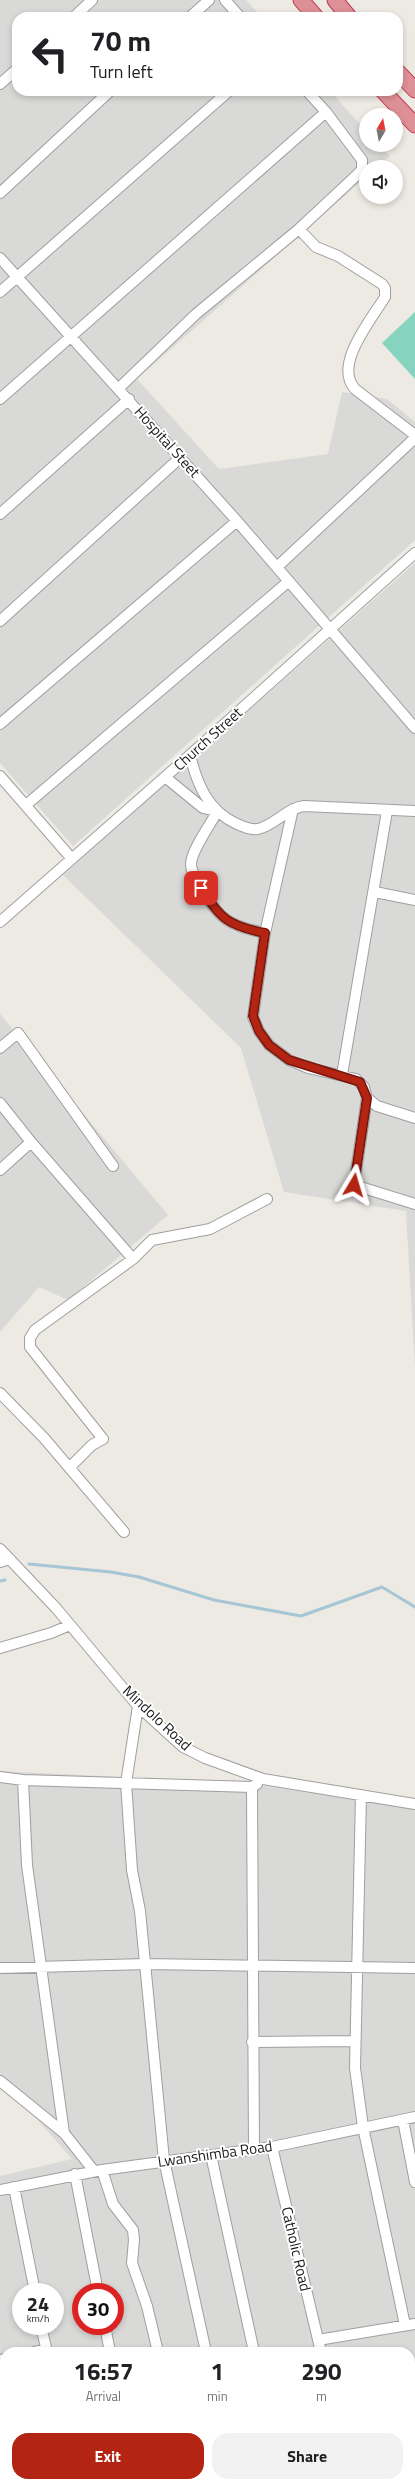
<!DOCTYPE html>
<style>
:root{--surface:#fff;--page:#f2f2f2;--text:#202124;--muted:#757577;--accent:#b42413}
body{margin:0;font-family:"Titillium Web",sans-serif;background:var(--page);color:var(--text);height:100vh;display:flex;flex-direction:column;font-size:15px;white-space:nowrap}
*{box-sizing:border-box;margin:0}
p{font-size:13px;color:var(--muted)}
.icon{flex:none;width:22px;height:22px;fill:none;stroke:currentColor;stroke-width:2;stroke-linecap:round;stroke-linejoin:round}
.map{position:relative;flex:1;overflow:hidden}
.drawer{position:absolute;left:0px;top:2347px;width:415px;height:140px;display:flex;flex-direction:column;background:var(--surface);border-radius:16px 16px 0 0;box-shadow:0 2px 6px #0003}
.drawer>*{flex:none}
.guide{position:absolute;left:12px;top:12px;width:391px;height:84px;border-radius:16px;box-shadow:0 2px 6px #0003;background:#fff;color:var(--text);overflow:hidden}
.needle{width:26px;rotate:10deg}
.controls{position:absolute;left:359px;top:108px;display:grid;gap:8px}
.controls a{display:grid;place-items:center;width:44px;height:44px;border-radius:50%;background:var(--surface);box-shadow:0 2px 6px #0003;font-size:20px}
.speed{position:absolute;left:12px;top:2283px;display:flex;gap:8px;font-size:20px;font-weight:700;text-align:center}
.speed>*{display:grid;place-content:center;width:52px;height:52px;border-radius:50%;background:var(--surface);box-shadow:0 2px 6px #0003;line-height:1}
.speed small{font-size:10px;font-weight:400}
.speed .limit{border:6px solid #d22;background:#fff;color:#111}
.pin{position:absolute;display:grid;place-items:center;width:34px;height:34px;color:#fff;margin:-17px;border-radius:8px;box-shadow:0 2px 6px #0006}
.me{position:absolute;width:44px;margin:-22px;rotate:7deg;stroke-linejoin:round;filter:drop-shadow(0 0 3px #0008)}
.turn{display:flex;align-items:center;gap:14px;height:84px;padding:0 12px;font-size:18px}
.turn .icon{width:52px;height:52px;stroke-width:2.5}
.turn b{display:block;font-size:28px;line-height:34px}
.eta{display:flex;justify-content:space-evenly;align-items:center;height:68px;text-align:center}
.eta b{font-size:24px;font-weight:700;line-height:28px}
.primary-button{display:flex;gap:8px;margin-top:auto;padding:8px 12px}
.primary-button a{flex:1;height:46px;border-radius:16px;background:var(--accent);color:#fff;font-size:16px;font-weight:700;line-height:46px;text-align:center}
.primary-button a+a{background:var(--page);color:var(--text)}
.map>svg:first-child{display:block}
</style>
<div class="map">
<svg width="415" height="2487" viewBox="0 0 415 2487">
<rect width="100%" height="100%" fill="#eceae2"/>
<!-- residential -->
<path fill="#d9d9d8" fill-rule="evenodd" d="M 0,0 L 246,0 L 262,17 L 17,17 L 17,91 L 330,91 L 366,131 L 366,145 L 379,145 L 390,156 L 377,167 L 366,167 L 366,177 L 137,379 L 219,469 L 328,454 L 342,392 L 387,399 L 415,422 L 415,540 L 73,846 L 0,763 Z
M 415,563 L 415,1367 L 406,1211 L 284,1192 L 241,1048 L 63,875 Z
M 0,1014 L 168,1215 L 68,1300 L 39,1287 L 0,1332 Z
M 0,1771 L 245,1783 L 415,1809 L 415,2487 L 0,2487 L 0,2176 L 72,2159 L 0,2077 ZM 21,2292 L 55,2292 L 55,2326 L 21,2326 ZM 81,2292 L 115,2292 L 115,2326 L 81,2326 ZM 5,2352 L 410,2352 L 410,2482 L 5,2482 Z"/>
<!-- pitch -->
<path fill="#86d4bf" d="M 415,312 L 415,379 L 382,343 Z"/>
<g fill="none" stroke-linecap="round" stroke-linejoin="round">
<!-- stream -->
<path stroke="#a6c6d6" stroke-width="3" d="M 29,1564 L 111,1572 L 139,1577 L 214,1600 L 301,1616 L 382,1587 L 415,1607
M 0,1581 L 5,1580"/>
<defs>
<path id="minor" d="M 225,0 L 240,17
M 74,17 L 92,0
M 190,17 L 209,0
M 0,84 L 17,69
M 307,91 L 326,112
M 0,193 L 110,91
M 0,258 L 237,521 L 415,728
M 0,292 L 229,91
M 119,388 L 196,314 L 299,229 L 316,247 L 338,256 L 382,284 L 385,288 L 385,297 C 371,320 333,365 355,389 L 415,435
M 0,399 L 326,112 L 362,160 L 362,169 L 358,174 L 299,229
M 0,514 L 129,399
M 277,567 L 415,438
M 0,621 L 181,457
M 0,724 L 237,521
M 190,755 C 197,784 208,811 237,824 C 244,827 250,830 258,829 C 275,825 287,808 304,806 L 415,811
M 0,776 L 72,859
M 165,777 L 203,808 L 216,811
M 26,805 L 289,581
M 293,809 L 265,933 L 253,1017 L 259,1031 L 269,1045 L 289,1060 L 308,1068 L 356,1079 L 364,1087 L 367,1098 L 377,1106 L 415,1118
M 217,812 C 210,825 191,851 191,864 C 191,874 198,882 202,890 C 220,920 230,926 265,933
M 375,892 L 415,900
M 0,922 L 190,755 L 415,553
M 0,1048 L 18,1033 L 113,1166
M 342,1075 L 387,811
M 367,1098 L 354,1185 L 415,1204
M 0,1103 L 31,1142 L 0,1170
M 31,1142 L 133,1259 L 152,1240 L 210,1229 L 267,1199
M 0,1393 L 44,1438 L 124,1532
M 70,1467 L 92,1445 L 103,1439 L 30,1347 L 30,1338 L 35,1330 L 133,1259
M 0,1549 L 56,1608 L 138,1706 L 183,1747 L 205,1758 L 263,1779 L 415,1804
M 0,1562 L 10,1559
M 0,1648 L 51,1633 L 70,1625
M 138,1706 L 126,1783 L 132,1870 L 140,1911 L 164,2160 L 206,2352
M 0,1777 L 23,1780 L 252,1787 L 257,1784
M 23,1780 L 27,1865 L 64,2133
M 252,1787 L 254,2149
M 361,1795 L 355,2068 L 363,2127 L 405,2325
M 0,1968 L 146,1964 L 415,1968
M 252,2042 L 354,2041
M 0,2081 L 64,2133 L 94,2171
M 403,2120 L 415,2182
M 272,2147 L 321,2352
M 211,2155 L 254,2352
M 102,2170 L 113,2204 L 133,2230 L 134,2240 L 132,2263 L 147,2306 L 158,2352
M 75,2174 L 98,2292
M 14,2187 L 35,2292
M 0,2190 L 102,2170 L 272,2147 L 415,2117
M 41,2326 L 47,2352
M 105,2326 L 110,2352
M 318,2340 L 415,2324
M 34,2352 L 46,2349
M 0,2360 L 5,2359
M 0,2476 L 5,2475
M 74,2482 L 75,2487
M 188,2482 L 189,2487
M 391,2482 L 398,2487
M 231,2487 L 257,2482
M 413,2487 L 415,2485"/>
<path id="highway" d="M 301,0 L 316,17
M 335,0 L 349,17
M 398,72 L 415,90
M 383,91 L 415,125"/>
</defs>
<!-- minor casing -->
<use href="#minor" stroke="#9f9f9f" stroke-width="12"/>
<!-- highway casing -->
<use href="#highway" stroke="#c53456" stroke-width="17"/>
<!-- minor -->
<use href="#minor" stroke="#fff" stroke-width="10"/>
<!-- highway -->
<use href="#highway" stroke="#dd9096" stroke-width="15"/>
</g>
<g fill="none" stroke-linecap="round" stroke-linejoin="round">
<defs>
<path id="route" d="M 201,888 C 220,919 229,926 265,933 L 253,1016 L 259,1031 L 269,1045 L 289,1060 L 360,1082 L 367,1098 L 354,1185"/>
</defs>
<!-- route casing -->
<use href="#route" stroke="#75170c" stroke-width="10"/>
<!-- route -->
<use href="#route" stroke="#b42413" stroke-width="7"/>
</g>
<g text-anchor="middle" stroke-width="4" stroke-linejoin="round" paint-order="stroke">
<!-- street labels -->
<g font-size="15" fill="#1b1b1b" stroke="#fff">
<text transform="translate(167 442) rotate(48)" y="5">Hospital Steet</text>
<text transform="translate(208 739) rotate(-42)" y="5">Church Street</text>
<text transform="translate(157 1718) rotate(43)" y="5">Mindolo Road</text>
<text transform="translate(215 2154) rotate(-8)" y="5">Lwanshimba Road</text>
<text transform="translate(296 2249) rotate(77)" y="5">Catholic Road</text>
</g>
</g>
</svg>
<div class="controls">
<a><svg class="needle" viewBox="-14 -14 28 28"><path d="M0-13l5 13h-10z" fill="#e53935"/><path d="M0 13l5-13h-10z" fill="#757577"/></svg></a>
<a><svg class="icon" aria-label="sound" viewBox="0 0 24 24"><path d="M4 9h4l5-4v14l-5-4H4zM17 9q2 3 0 6"/></svg></a>
</div>
<div class="speed"><div>24<small>km/h</small></div><div class="limit">30</div></div>
<div class="pin" style="left:201px;top:888px;background:#d93025"><svg class="icon" aria-label="arrive" viewBox="0 0 24 24"><path d="M6 21V4h12l-3 4 3 4H6"/></svg></div>
<svg class="me" style="left:354px;top:1185px" viewBox="-20 -20 40 40"><path d="M0-17L14 15 0 8-14 15z" fill="#b42413" stroke="#fff" stroke-width="4"/></svg>
<div class="guide">
<div class="turn"><svg class="icon" aria-label="left" viewBox="0 0 24 24"><path d="M17 20v-9H6M10 6l-5 5 5 5"/></svg><div><b>70 m</b>Turn left</div></div>
</div>
<section class="drawer">
<div class="eta">
<div><b>16:57</b><p>Arrival</p></div>
<div><b>1</b><p>min</p></div>
<div><b>290</b><p>m</p></div>
</div>
<div class="primary-button"><a>Exit</a><a>Share</a></div>
</section>
</div>
